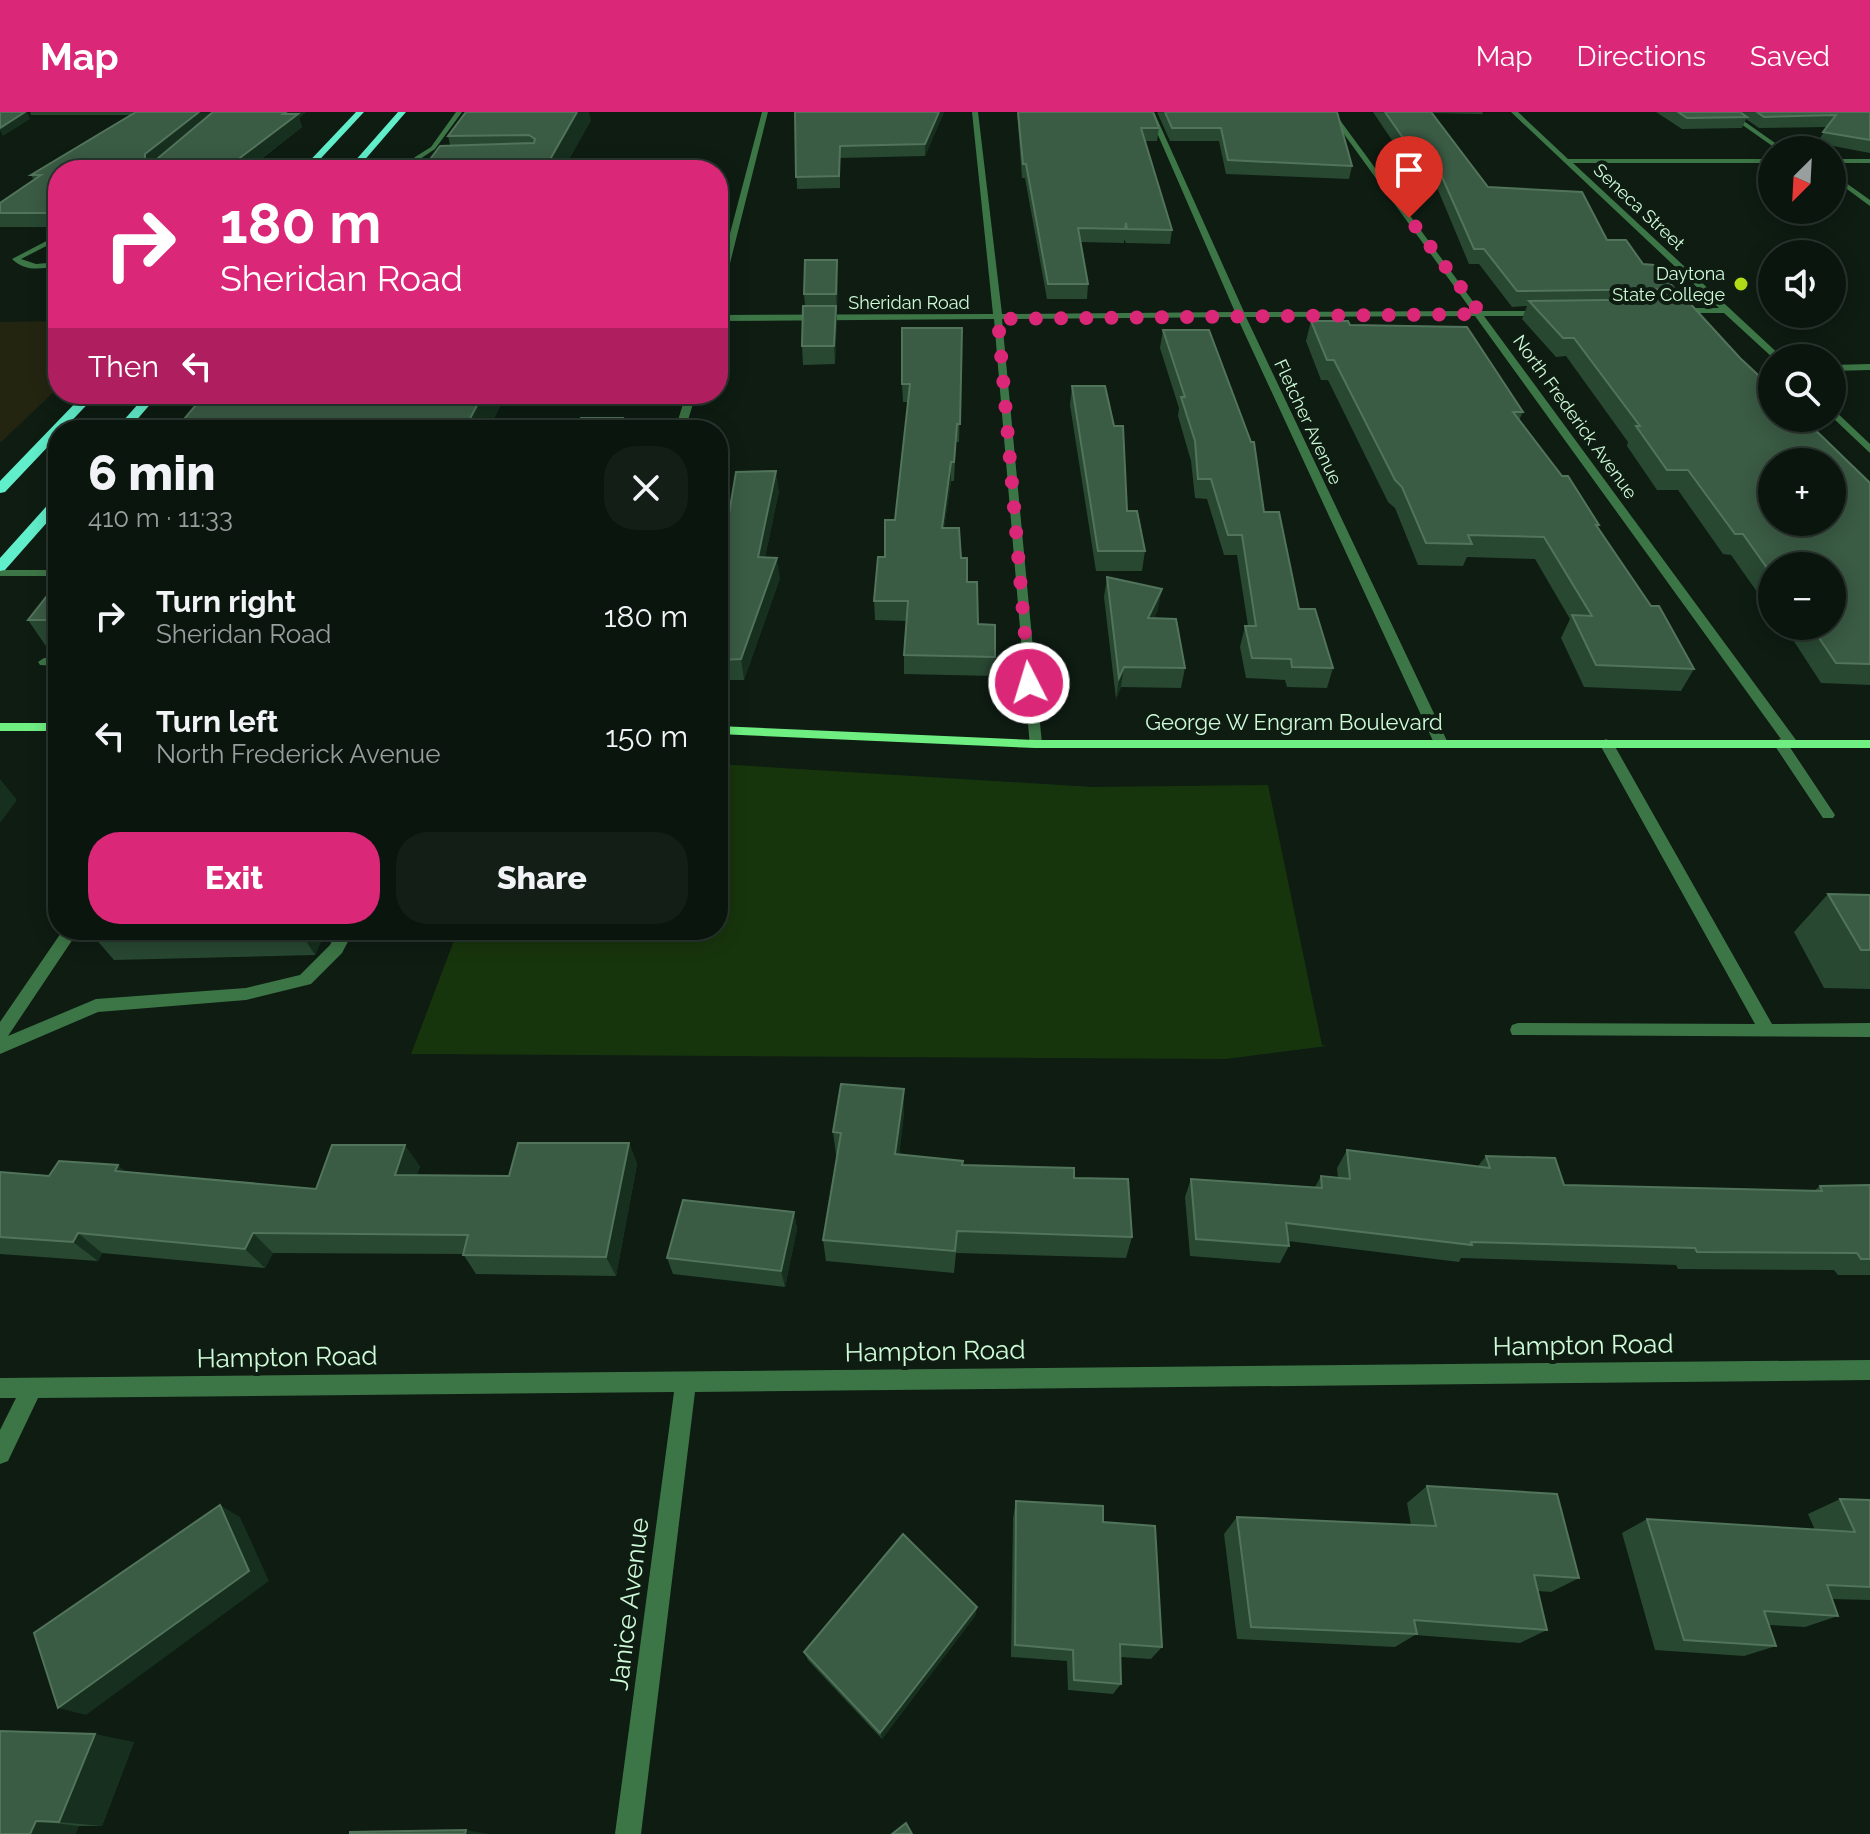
<!DOCTYPE html>
<meta charset="utf-8">
<style>
:root{--surface:#0a150e;--page:#131e17;--text:#f1f3f6;--muted:#999f9e;--line:#2a342e;--accent:#db2777}
body{margin:0;font-family:Raleway,sans-serif;background:var(--page);color:var(--text);height:100vh;display:flex;flex-direction:column;font-size:30px;white-space:nowrap}
*{box-sizing:border-box;margin:0}
p{font-size:26px;color:var(--muted)}
.icon{flex:none;width:44px;height:44px;fill:none;stroke:currentColor;stroke-width:2;stroke-linecap:round;stroke-linejoin:round}
.map{position:relative;flex:1;overflow:hidden}
.sheet{position:absolute;left:48px;top:308px;width:680px;height:520px;display:flex;flex-direction:column;background:var(--surface);border-radius:32px;box-shadow:0 4px 20px #0003,0 0 0 2px var(--line)}
.sheet>*{flex:none}
.hud{position:absolute;left:48px;top:48px;width:680px;height:244px;border-radius:32px;box-shadow:0 4px 20px #0003,0 0 0 2px var(--line);background:#db2777;color:#fff;overflow:hidden}
.needle{width:52px;rotate:204deg}
.controls{position:absolute;left:1758px;top:24px;display:grid;gap:16px}
.controls a{display:grid;place-items:center;width:88px;height:88px;border-radius:50%;background:var(--surface);box-shadow:0 4px 20px #0003,0 0 0 2px var(--line);font-size:40px}
.pin{position:absolute;display:grid;place-items:center;width:68px;height:68px;color:#fff;margin:-82px -34px;border-radius:50% 50% 50% 0;rotate:-45deg;box-shadow:0 0 8px #0007}
.pin .icon{rotate:45deg}
.me{position:absolute;width:88px;margin:-44px;rotate:355deg;stroke-linejoin:round;filter:drop-shadow(0 0 6px #0008)}
.turn{display:flex;align-items:center;gap:28px;height:168px;padding:0 40px;font-size:36px}
.turn .icon{width:104px;height:104px;stroke-width:2.5}
.turn b{display:block;font-size:56px;line-height:68px}
.then{display:flex;align-items:center;height:76px;padding:0 40px;background:#0003;gap:16px;font-size:30px}
.round{display:grid;place-items:center;flex:none;width:84px;height:84px;border-radius:32px;background:var(--page)}
.overview{display:flex;align-items:center;justify-content:space-between;height:136px;padding:0 40px}
h1{font-size:48px;font-weight:800;line-height:60px}
.primary-button{display:flex;gap:16px;margin-top:auto;padding:16px 40px}
.primary-button a{flex:1;height:92px;border-radius:32px;background:var(--accent);color:#fff;font-size:32px;font-weight:800;line-height:92px;text-align:center}
.primary-button a+a{background:var(--page);color:var(--text)}
ul{padding:0;list-style:none}
li{display:flex;align-items:center;gap:24px;height:120px;padding:0 40px}
li div{flex:1}
li b{display:block;font-size:30px}
li em{font-style:normal}
header{display:flex;align-items:center;gap:48px;box-sizing:border-box;height:112px;padding:0 40px;background:var(--accent);color:#fff}
header strong{font-size:38px}
nav{display:flex;gap:44px;margin-inline-start:auto;font-size:28px}
.map>svg:first-child{display:block}
</style>
<header>
<strong>Map</strong>
<nav><a>Map</a><a>Directions</a><a>Saved</a></nav>
</header>
<div class="map">
<svg width="1870" height="1722" viewBox="0 0 1870 1722">
<rect width="100%" height="100%" fill="#0e1c12"/>
<!-- green -->
<path fill="#242511" d="M 58,209 L 58,276 L 0,331 L 0,210 Z"/>
<!-- water -->
<path fill="#17350d" d="M 718,652 L 1092,675 L 1268,673 L 1322,933 L 1327,934 L 1226,947 L 411,942 L 458,818 L 718,818 Z"/>
<g fill="none" stroke-linecap="round" stroke-linejoin="round">
<!-- service -->
<path fill="#3d7646" fill-rule="evenodd" d="M 456,0 L 462,0 L 435,37 L 420,47 L 414,55 L 354,56 L 351,54 L 410,52 L 415,45 L 431,35 Z
M 1832,61 L 1870,88 L 1870,94 L 1832,66 Z
M 225,282 L 225,286 L 222,287 L 150,289 L 145,286 L 150,283 Z
M 0,458 L 58,458 L 58,464 L 0,464 Z
M 44,546 L 58,546 L 58,554 L 40,553 L 38,550 Z
M 1606,627 L 1613,631 L 1772,912 L 1870,911 L 1870,925 L 1512,923 L 1510,918 L 1512,913 L 1518,911 L 1755,912 L 1599,631 Z
M 1780,627 L 1785,628 L 1835,703 L 1833,706 L 1823,706 L 1773,631 Z
M 63,818 L 79,818 L 8,924 L 96,887 L 246,876 L 300,863 L 330,833 L 338,818 L 354,818 L 342,841 L 311,872 L 246,888 L 98,900 L 0,942 L 0,910 Z"/>
<!-- minor -->
<path fill="#3d7646" fill-rule="evenodd" d="M 762,0 L 768,0 L 722,183 L 718,186 L 718,167 Z
M 972,0 L 978,0 L 1002,202 L 1235,200 L 1148,0 L 1154,0 L 1244,200 L 1472,199 L 1328,0 L 1334,0 L 1480,199 L 1547,199 L 1547,203 L 1544,204 L 1484,204 L 1796,628 L 1796,634 L 1786,634 L 1475,204 L 1246,205 L 1448,631 L 1441,635 L 1434,631 L 1237,205 L 1002,207 L 1042,632 L 1040,635 L 1030,635 L 994,207 L 718,209 L 718,203 L 993,202 Z
M 1511,0 L 1518,0 L 1568,47 L 1772,47 L 1772,51 L 1573,51 L 1783,246 L 1773,246 L 1724,201 L 1673,201 L 1673,197 L 1676,196 L 1719,196 Z
M 1724,0 L 1731,0 L 1785,38 L 1778,38 Z
M 1832,47 L 1870,47 L 1870,51 L 1832,51 Z
M 309,52 L 354,52 L 357,54 L 307,55 Z
M 58,123 L 58,128 L 21,147 L 36,152 L 58,150 L 58,154 C 41,157 25,160 12,147 Z
M 1870,252 L 1870,258 L 1832,259 L 1832,253 Z
M 686,282 L 696,282 L 685,318 L 675,318 Z
M 1832,296 L 1870,332 L 1870,341 L 1832,305 Z
M 1870,1248 L 1870,1268 L 695,1280 L 641,1722 L 615,1722 L 674,1280 L 38,1286 L 8,1349 L 0,1352 L 0,1318 L 16,1286 L 0,1286 L 0,1266 Z"/>
<!-- secondary -->
<path fill="#6fef82" fill-rule="evenodd" d="M 0,611 L 58,611 L 58,619 L 0,619 Z
M 718,614 L 1035,628 L 1870,628 L 1870,636 L 1035,636 L 718,622 Z"/>
<!-- primary -->
<path fill="#61eeca" fill-rule="evenodd" d="M 356,0 L 364,0 L 310,58 L 301,58 Z
M 398,0 L 406,0 L 356,58 L 347,58 Z
M 84,282 L 97,282 L 63,318 L 58,318 L 58,324 L 5,380 L 0,381 L 0,369 Z
M 147,282 L 159,282 L 128,318 L 115,318 Z
M 58,386 L 58,398 L 5,458 L 0,459 L 0,446 L 53,387 Z"/>
</g>
<!-- wall -->
<path fill="#284832" d="M 30,0 L 306,0 L 299,6 L 302,15 L 252,54 L 58,58 L 58,115 L 0,115 L 0,91 L 34,68 L 31,63 L 132,3 L 31,3 Z
M 795,0 L 944,0 L 925,44 L 840,46 L 840,76 L 797,77 Z
M 1017,0 L 1153,0 L 1159,16 L 1157,29 L 1145,29 L 1172,118 L 1170,132 L 1126,131 L 1124,127 L 1124,131 L 1081,130 L 1088,172 L 1087,187 L 1047,187 L 1025,66 L 1022,66 Z
M 1157,0 L 1337,0 L 1352,54 L 1349,67 L 1226,62 L 1219,29 L 1170,29 Z
M 1373,0 L 1483,0 L 1482,2 L 1432,1 L 1488,75 L 1607,128 L 1643,152 L 1675,177 L 1670,187 L 1740,246 L 1870,371 L 1870,573 L 1821,571 L 1784,514 L 1832,514 L 1772,454 L 1772,501 L 1731,443 L 1723,442 L 1678,378 L 1657,378 L 1627,334 L 1628,330 L 1566,244 L 1556,245 L 1522,207 L 1527,194 L 1512,195 L 1479,152 L 1469,152 L 1428,54 L 1420,70 Z
M 1656,0 L 1870,0 L 1870,41 L 1817,31 L 1827,15 L 1759,16 L 1746,7 L 1742,16 L 1682,17 Z
M 591,8 L 563,58 L 422,58 L 450,33 L 448,24 Z
M 837,148 L 838,165 L 835,252 L 803,253 L 802,234 L 805,194 L 804,182 Z
M 1311,209 L 1350,213 L 1523,300 L 1519,308 L 1599,413 L 1597,416 L 1694,557 L 1681,579 L 1584,575 L 1561,526 L 1570,507 L 1535,447 L 1467,445 L 1463,454 L 1418,453 L 1395,396 L 1388,390 L 1328,268 L 1321,268 L 1306,229 Z
M 962,216 L 959,330 L 956,330 L 954,369 L 951,369 L 944,416 L 961,446 L 978,512 L 995,545 L 994,564 L 904,562 L 904,543 L 907,509 L 875,508 L 874,489 L 895,408 L 908,290 L 903,290 L 902,272 Z
M 1163,218 L 1264,400 L 1299,497 L 1333,556 L 1327,576 L 1287,575 L 1285,568 L 1246,566 L 1240,535 L 1245,514 L 1248,514 L 1237,443 L 1224,443 L 1207,387 L 1195,386 L 1191,349 L 1178,304 L 1179,296 L 1160,236 Z
M 1072,274 L 1145,439 L 1142,459 L 1096,459 L 1070,293 Z
M 779,379 L 765,445 L 780,466 L 744,568 L 718,568 L 718,445 Z
M 1107,465 L 1158,497 L 1154,506 L 1185,556 L 1181,576 L 1121,575 L 1116,587 L 1104,485 Z
M 58,470 L 58,540 L 50,540 L 28,508 Z
M 1828,782 L 1870,783 L 1870,877 L 1824,876 L 1794,820 Z
M 88,818 L 326,818 L 315,843 L 114,848 Z
M 904,1001 L 899,1043 L 962,1053 L 1074,1066 L 1132,1125 L 1126,1146 L 956,1141 L 954,1161 L 826,1149 L 823,1128 L 837,1044 L 836,1043 L 833,1020 Z
M 629,1031 L 637,1052 L 616,1164 L 476,1162 L 463,1142 L 273,1141 L 265,1156 L 102,1141 L 98,1149 L 0,1142 L 0,1060 L 49,1064 L 126,1060 L 316,1077 L 420,1054 L 417,1063 L 509,1064 Z
M 1347,1038 L 1478,1054 L 1486,1044 L 1564,1073 L 1814,1079 L 1820,1074 L 1870,1073 L 1870,1163 L 1838,1163 L 1834,1158 L 1678,1157 L 1676,1153 L 1461,1146 L 1459,1150 L 1288,1129 L 1289,1134 L 1280,1151 L 1190,1144 L 1185,1085 L 1191,1067 L 1315,1075 L 1321,1064 L 1338,1066 L 1337,1056 Z
M 794,1100 L 797,1117 L 785,1175 L 673,1162 L 667,1146 Z
M 1427,1374 L 1579,1466 L 1551,1480 L 1538,1479 L 1547,1518 L 1520,1531 L 1415,1523 L 1395,1535 L 1237,1527 L 1224,1422 L 1237,1405 L 1411,1413 L 1407,1391 Z
M 1840,1387 L 1870,1388 L 1870,1488 L 1832,1487 L 1838,1504 L 1805,1515 L 1769,1513 L 1776,1534 L 1744,1544 L 1655,1538 L 1622,1421 L 1647,1407 L 1815,1418 L 1808,1402 Z
M 1016,1389 L 1103,1410 L 1162,1535 L 1151,1547 L 1120,1545 L 1121,1572 L 1113,1582 L 1068,1578 L 1067,1549 L 1011,1545 L 1013,1406 Z
M 977,1495 L 975,1504 L 882,1627 L 808,1548 L 804,1540 Z
M 134,1630 L 102,1714 L 79,1714 L 0,1722 Z"/>
<!-- shaded-wall -->
<path fill="#162f1e" d="M 25,0 L 27,0 L 30,7 L 3,24 L 0,19 L 0,16 Z
M 199,0 L 219,0 L 151,56 L 145,47 L 145,42 Z
M 286,0 L 306,0 L 299,6 L 302,15 L 246,58 L 229,54 Z
M 577,0 L 589,0 L 591,8 L 563,58 L 544,58 Z
M 939,0 L 944,0 L 925,44 L 925,32 Z
M 1431,40 L 1428,54 L 1420,70 L 1424,56 Z
M 837,148 L 838,165 L 837,200 L 836,182 Z
M 836,194 L 837,212 L 835,252 L 834,234 Z
M 424,282 L 440,282 L 431,318 L 421,289 Z
M 483,282 L 506,282 L 489,318 L 464,318 Z
M 623,306 L 626,318 L 620,318 Z
M 951,350 L 951,369 L 941,436 L 942,416 Z
M 776,359 L 779,379 L 761,465 L 758,445 Z
M 777,446 L 780,466 L 744,568 L 741,547 Z
M 1162,477 L 1158,497 L 1144,526 L 1148,506 Z
M 1124,555 L 1121,575 L 1116,587 L 1119,566 Z
M 0,667 L 17,688 L 0,711 Z
M 299,818 L 326,818 L 315,843 Z
M 904,977 L 904,1001 L 897,1065 L 895,1042 Z
M 629,1031 L 637,1052 L 616,1164 L 606,1145 Z
M 405,1033 L 420,1054 L 410,1084 L 395,1063 Z
M 118,1053 L 141,1073 L 115,1059 Z
M 794,1100 L 797,1117 L 785,1175 L 781,1159 Z
M 78,1121 L 102,1141 L 98,1149 L 73,1130 Z
M 253,1121 L 273,1141 L 265,1156 L 245,1137 Z
M 220,1393 L 240,1405 L 269,1469 L 86,1603 L 58,1596 Z
M 977,1495 L 975,1504 L 882,1627 L 880,1621 Z
M 95,1622 L 134,1630 L 102,1714 L 59,1710 Z
M 36,1709 L 79,1714 L 76,1722 L 30,1722 Z
M 466,1718 L 489,1722 L 465,1722 Z"/>
<!-- building -->
<path fill="#3a5b44" stroke="#51745b" stroke-width="2" fill-rule="evenodd" d="M 0,0 L 25,0 L 0,16 Z
M 136,0 L 199,0 L 145,42 L 145,47 L 157,47 L 213,0 L 286,0 L 283,2 L 298,2 L 229,54 L 255,54 L 251,58 L 58,58 L 58,101 L 0,101 L 0,91 L 41,63 L 31,63 Z
M 466,0 L 577,0 L 544,58 L 574,58 L 401,58 L 422,58 L 440,34 L 534,31 L 535,27 L 529,23 L 448,24 Z
M 795,0 L 939,0 L 925,32 L 840,34 L 839,64 L 796,65 Z
M 1018,0 L 1153,0 L 1159,16 L 1141,16 L 1172,118 L 1127,117 L 1126,111 L 1125,117 L 1078,116 L 1088,172 L 1048,172 L 1026,52 L 1023,52 Z
M 1165,0 L 1337,0 L 1352,54 L 1228,48 L 1221,16 L 1172,16 Z
M 1385,0 L 1431,0 L 1488,75 L 1582,80 L 1607,128 L 1626,128 L 1643,152 L 1654,153 L 1675,177 L 1517,179 L 1484,137 L 1474,137 L 1431,40 L 1424,56 Z
M 1678,0 L 1740,0 L 1747,5 L 1687,6 Z
M 1757,0 L 1870,0 L 1870,28 L 1823,20 L 1836,3 L 1764,5 Z
M 805,148 L 837,148 L 836,182 L 804,182 Z
M 1686,187 L 1740,246 L 1772,276 L 1772,306 L 1803,306 L 1870,371 L 1870,552 L 1836,551 L 1811,514 L 1832,514 L 1832,454 L 1772,454 L 1772,463 L 1743,422 L 1735,422 L 1688,358 L 1667,358 L 1636,314 L 1640,314 L 1574,226 L 1563,226 L 1529,189 ZM 1772,350 L 1832,350 L 1832,410 L 1772,410 Z
M 803,194 L 836,194 L 834,234 L 802,234 Z
M 1311,209 L 1348,209 L 1350,213 L 1467,215 L 1523,300 L 1513,300 L 1562,364 L 1568,364 L 1599,413 L 1596,413 L 1651,494 L 1659,494 L 1694,557 L 1596,553 L 1572,503 L 1592,504 L 1544,425 L 1468,423 L 1472,432 L 1426,431 L 1402,375 L 1395,368 L 1334,248 L 1327,248 Z
M 902,216 L 962,216 L 960,312 L 957,312 L 954,350 L 951,350 L 942,416 L 959,416 L 961,446 L 967,446 L 967,470 L 977,470 L 978,512 L 995,513 L 995,545 L 904,543 L 908,489 L 874,489 L 878,445 L 885,445 L 885,408 L 895,408 L 910,272 L 902,272 Z
M 1163,218 L 1209,218 L 1251,330 L 1254,330 L 1264,400 L 1279,400 L 1299,497 L 1315,497 L 1333,556 L 1292,555 L 1291,547 L 1252,546 L 1245,514 L 1256,514 L 1242,423 L 1228,423 L 1211,367 L 1198,367 L 1195,329 L 1181,285 L 1185,285 Z
M 1072,274 L 1105,274 L 1114,314 L 1123,314 L 1127,399 L 1137,399 L 1145,439 L 1098,439 Z
M 205,282 L 424,282 L 421,289 L 437,289 L 441,282 L 483,282 L 464,318 L 175,318 Z
M 581,306 L 623,306 L 620,318 L 576,318 Z
M 776,359 L 758,445 L 777,446 L 741,547 L 718,548 L 718,445 L 728,408 L 736,360 Z
M 1107,465 L 1162,477 L 1148,506 L 1176,507 L 1185,556 L 1124,555 L 1119,566 Z
M 58,470 L 58,508 L 28,508 Z
M 1828,782 L 1870,783 L 1870,838 L 1861,838 Z
M 841,972 L 904,977 L 895,1042 L 963,1049 L 962,1053 L 1074,1056 L 1074,1066 L 1128,1067 L 1132,1125 L 957,1119 L 955,1139 L 823,1128 L 841,1021 L 833,1020 Z
M 518,1031 L 629,1031 L 606,1145 L 463,1143 L 468,1123 L 253,1121 L 245,1137 L 78,1121 L 73,1130 L 0,1125 L 0,1060 L 49,1064 L 59,1049 L 118,1053 L 115,1059 L 316,1077 L 332,1033 L 405,1033 L 395,1063 L 509,1064 Z
M 1347,1038 L 1490,1056 L 1486,1044 L 1555,1046 L 1564,1073 L 1822,1079 L 1820,1074 L 1870,1073 L 1870,1147 L 1861,1147 L 1857,1141 L 1697,1140 L 1695,1136 L 1471,1130 L 1472,1133 L 1286,1111 L 1289,1134 L 1196,1127 L 1191,1067 L 1322,1076 L 1321,1064 L 1350,1067 Z
M 683,1088 L 794,1100 L 781,1159 L 667,1146 Z
M 1427,1374 L 1557,1382 L 1579,1466 L 1534,1463 L 1547,1518 L 1414,1508 L 1417,1522 L 1251,1515 L 1237,1405 L 1436,1414 Z
M 1840,1387 L 1870,1388 L 1870,1475 L 1827,1473 L 1838,1504 L 1764,1499 L 1776,1534 L 1684,1528 L 1647,1407 L 1855,1420 Z
M 1016,1389 L 1103,1394 L 1103,1410 L 1155,1414 L 1162,1535 L 1120,1532 L 1121,1572 L 1074,1568 L 1073,1538 L 1015,1533 Z
M 220,1393 L 249,1459 L 58,1596 L 34,1521 Z
M 903,1422 L 977,1495 L 880,1621 L 804,1540 Z
M 0,1619 L 95,1622 L 59,1710 L 36,1709 L 30,1722 L 0,1722 Z
M 906,1711 L 912,1722 L 892,1722 Z
M 466,1718 L 465,1722 L 350,1722 L 350,1720 Z"/>
<g fill="none" stroke-linecap="round" stroke-linejoin="round">
<!-- route -->
<path stroke="#db2777" stroke-width="14" stroke-dasharray="0 25.2" d="M 1029,571 L 998,207 L 1481,202 L 1409,106"/>
</g>
<!-- markers -->
<circle fill="#b1dc18" stroke="#0e1c12" stroke-width="3" cx="1741" cy="172" r="8"/>
<g text-anchor="middle" stroke-width="8" stroke-linejoin="round" paint-order="stroke">
<!-- far-street labels -->
<g font-size="18" fill="#cefad8" stroke="#0e1c12">
<text transform="translate(1639 95) rotate(43)" y="6">Seneca Street</text>
<text x="909" y="197">Sheridan Road</text>
<text transform="translate(1575 305) rotate(54)" y="6">North Frederick Avenue</text>
<text transform="translate(1308 310) rotate(65)" y="6">Fletcher Avenue</text>
</g>
<!-- far-poi labels -->
<g font-size="18" fill="#cefad8" stroke="#0e1c12" text-anchor="end">
<text x="1725" y="168">Daytona<tspan x="1725" dy="21">State College</tspan></text>
</g>
<!-- street labels -->
<g font-size="22" fill="#cefad8" stroke="#0e1c12">
<text x="1294" y="618">George W Engram Boulevard</text>
</g>
<!-- near-street labels -->
<g font-size="26" fill="#cefad8" stroke="#0e1c12">
<text transform="translate(1583 1233) rotate(-1)" y="9">Hampton Road</text>
<text transform="translate(935 1239) rotate(-1)" y="9">Hampton Road</text>
<text transform="translate(287 1245) rotate(-1)" y="9">Hampton Road</text>
<text transform="translate(629 1492) rotate(-83)" y="9">Janice Avenue</text>
</g>
</g>
</svg>
<div class="controls">
<a><svg class="needle" viewBox="-14 -14 28 28"><path d="M0-13l5 13h-10z" fill="#e53935"/><path d="M0 13l5-13h-10z" fill="#999f9e"/></svg></a>
<a><svg class="icon" aria-label="sound" viewBox="0 0 24 24"><path d="M4 9h4l5-4v14l-5-4H4zM17 9q2 3 0 6"/></svg></a>
<a><svg class="icon" aria-label="search" viewBox="0 0 24 24"><circle cx="10" cy="10" r="6"/><path d="M15 15l6 6"/></svg></a>
<a>+</a>
<a>−</a>
</div>
<div class="pin" style="left:1409px;top:106px;background:#d93025"><svg class="icon" aria-label="arrive" viewBox="0 0 24 24"><path d="M6 21V4h12l-3 4 3 4H6"/></svg></div>
<svg class="me" style="left:1029px;top:571px" viewBox="-20 -20 40 40"><circle r="17" fill="#db2777" stroke="#fff" stroke-width="3"/><path d="M0-11L8 9 0 5-8 9z" fill="#fff"/></svg>
<div class="hud">
<div class="turn"><svg class="icon" aria-label="right" viewBox="0 0 24 24"><path d="M7 20v-9h11M14 6l5 5-5 5"/></svg><div><b>180 m</b>Sheridan Road</div></div>
<div class="then">Then<svg class="icon" aria-label="left" viewBox="0 0 24 24"><path d="M17 20v-9H6M10 6l-5 5 5 5"/></svg></div>
</div>
<section class="sheet">
<div class="overview"><div><h1>6 min</h1><p>410 m · 11:33</p></div><a class="round"><svg class="icon" aria-label="close" viewBox="0 0 24 24"><path d="M6 6l12 12M18 6L6 18"/></svg></a></div>
<ul>
<li><svg class="icon" aria-label="right" viewBox="0 0 24 24"><path d="M7 20v-9h11M14 6l5 5-5 5"/></svg><div><b>Turn right</b><p>Sheridan Road</p></div><em>180 m</em></li>
<li><svg class="icon" aria-label="left" viewBox="0 0 24 24"><path d="M17 20v-9H6M10 6l-5 5 5 5"/></svg><div><b>Turn left</b><p>North Frederick Avenue</p></div><em>150 m</em></li>
</ul>
<div class="primary-button"><a>Exit</a><a>Share</a></div>
</section>
</div>
